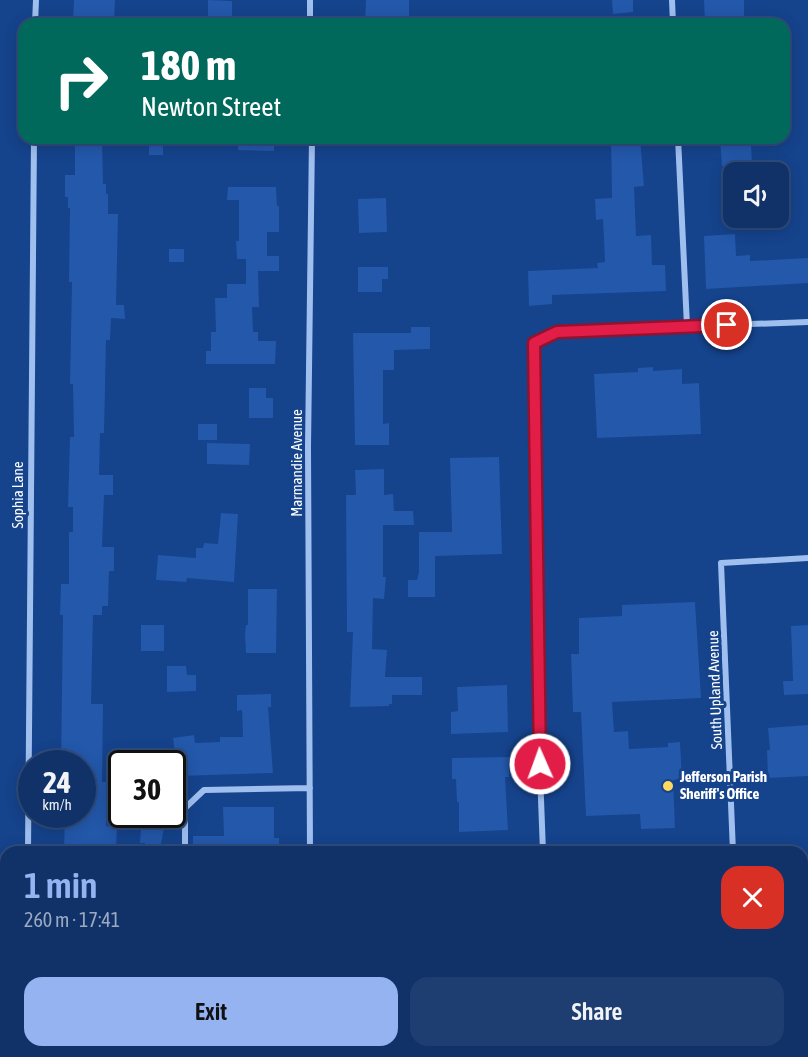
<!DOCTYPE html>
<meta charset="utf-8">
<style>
:root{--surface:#103269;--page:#1e3e71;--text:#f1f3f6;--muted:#9caac0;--line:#304d7d;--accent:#95b2f1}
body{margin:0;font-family:"Asap Condensed",sans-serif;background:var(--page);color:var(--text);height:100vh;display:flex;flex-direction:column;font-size:22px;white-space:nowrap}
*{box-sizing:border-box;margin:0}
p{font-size:20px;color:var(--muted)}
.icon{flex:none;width:33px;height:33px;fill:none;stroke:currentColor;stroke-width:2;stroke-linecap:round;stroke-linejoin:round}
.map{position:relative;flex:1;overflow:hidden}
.drawer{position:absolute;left:0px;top:846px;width:808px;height:212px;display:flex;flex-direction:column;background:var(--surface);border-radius:18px 18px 0 0;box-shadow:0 3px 15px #0003,0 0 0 2px var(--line)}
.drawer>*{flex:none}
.banner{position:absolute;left:18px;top:18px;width:772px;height:126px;border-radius:18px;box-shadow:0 3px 15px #0003,0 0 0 2px var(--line);background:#00695c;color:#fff;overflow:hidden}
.buttons{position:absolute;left:723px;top:162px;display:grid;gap:12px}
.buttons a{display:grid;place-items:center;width:66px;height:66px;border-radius:12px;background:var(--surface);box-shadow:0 3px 15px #0003,0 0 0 2px var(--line);font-size:30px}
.speed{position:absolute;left:18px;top:750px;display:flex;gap:12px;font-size:30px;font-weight:700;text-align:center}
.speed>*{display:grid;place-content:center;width:78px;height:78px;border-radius:50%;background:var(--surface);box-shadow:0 3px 15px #0003,0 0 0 2px var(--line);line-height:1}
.speed small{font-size:15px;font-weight:400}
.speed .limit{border:3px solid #111;border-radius:9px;background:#fff;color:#111}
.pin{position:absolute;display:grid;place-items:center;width:51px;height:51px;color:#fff;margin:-26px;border:3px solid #fff;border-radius:50%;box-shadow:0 2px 6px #0007}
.me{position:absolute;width:66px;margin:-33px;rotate:358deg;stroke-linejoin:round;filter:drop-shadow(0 0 4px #0008)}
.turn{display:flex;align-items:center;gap:21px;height:126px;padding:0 24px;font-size:27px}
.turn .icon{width:78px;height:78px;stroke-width:2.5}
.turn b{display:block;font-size:42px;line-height:51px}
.round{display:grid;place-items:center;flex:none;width:63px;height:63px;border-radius:18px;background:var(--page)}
.summary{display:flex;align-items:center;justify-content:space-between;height:102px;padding:0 24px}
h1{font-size:36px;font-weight:600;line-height:45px;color:var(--accent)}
.action{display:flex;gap:12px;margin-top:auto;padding:12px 24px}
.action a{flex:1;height:69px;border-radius:18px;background:var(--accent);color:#111;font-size:24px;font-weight:600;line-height:69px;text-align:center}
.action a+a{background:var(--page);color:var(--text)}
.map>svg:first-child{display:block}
</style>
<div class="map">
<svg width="808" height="1057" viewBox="0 0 808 1057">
<rect width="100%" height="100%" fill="#15438c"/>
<!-- building -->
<path fill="#2358ab" d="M 74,0 L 115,0 L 114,23 L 73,22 Z
M 208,0 L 232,1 L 232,24 L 208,24 Z
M 366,0 L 409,0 L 409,24 L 365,24 Z
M 612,0 L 633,0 L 633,12 L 613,14 Z
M 704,0 L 744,0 L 744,24 L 705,24 Z
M 238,138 L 274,138 L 274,151 L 238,150 Z
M 611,138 L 640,138 L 644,186 L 634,187 L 636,236 L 651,235 L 652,265 L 665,265 L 666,291 L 552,295 L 552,304 L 529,306 L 528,271 L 598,268 L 597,263 L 605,262 L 603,219 L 596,220 L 595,199 L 612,198 Z
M 720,138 L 741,138 L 742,143 L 751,142 L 752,168 L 726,170 L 726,166 L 722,166 Z
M 75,139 L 102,139 L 103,184 L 106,184 L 106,194 L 108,194 L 108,214 L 118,214 L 116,305 L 124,305 L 125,319 L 111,318 L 110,340 L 106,340 L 104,433 L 100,433 L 99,475 L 113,475 L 113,495 L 104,495 L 102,547 L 114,547 L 114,571 L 109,571 L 108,606 L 102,606 L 102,615 L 93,615 L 91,704 L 103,704 L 102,782 L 116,782 L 116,796 L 106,796 L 106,826 L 117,827 L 116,848 L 102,848 L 102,852 L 64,852 L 65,814 L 82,814 L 82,764 L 61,764 L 63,615 L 60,615 L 61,584 L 69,584 L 69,532 L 73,532 L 73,507 L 68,507 L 70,437 L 74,437 L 73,384 L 70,384 L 72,282 L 69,282 L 70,208 L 68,208 L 68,197 L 65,197 L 65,175 L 75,175 Z
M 163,141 L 163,155 L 149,155 L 149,142 Z
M 228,187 L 276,187 L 277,206 L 279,206 L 279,232 L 267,232 L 267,256 L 279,256 L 279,271 L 258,271 L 259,307 L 252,307 L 253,332 L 258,332 L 258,341 L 276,341 L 275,364 L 206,364 L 206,351 L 211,351 L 211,332 L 216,332 L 215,298 L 227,298 L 227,284 L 246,284 L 246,259 L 237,259 L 236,241 L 239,241 L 239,200 L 227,200 Z
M 386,198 L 387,232 L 359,233 L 358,199 Z
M 735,234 L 736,256 L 750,255 L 750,261 L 808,258 L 808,283 L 706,289 L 704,236 Z
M 169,249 L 184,249 L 184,262 L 169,262 Z
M 358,267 L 388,267 L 388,279 L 382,279 L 382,292 L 358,292 Z
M 411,327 L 430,327 L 430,349 L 394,350 L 394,370 L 383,370 L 383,424 L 389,423 L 389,445 L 355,445 L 353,333 L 411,333 Z
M 653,367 L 653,371 L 682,369 L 682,384 L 699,383 L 701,434 L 597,438 L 594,374 L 638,372 L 638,368 Z
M 249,388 L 266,388 L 266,398 L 273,398 L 273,418 L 249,418 Z
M 198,424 L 217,424 L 217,440 L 198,440 Z
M 207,443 L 250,444 L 249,465 L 207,464 Z
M 499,457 L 502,554 L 435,556 L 435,597 L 408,597 L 408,580 L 417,580 L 419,572 L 419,532 L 452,532 L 450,458 Z
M 384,469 L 384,495 L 393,494 L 394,511 L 413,511 L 414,525 L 383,525 L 383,577 L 386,577 L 384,599 L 373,598 L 372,649 L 387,650 L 385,677 L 422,677 L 422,695 L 392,695 L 392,704 L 389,704 L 389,706 L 350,707 L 353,632 L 347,632 L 346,495 L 356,495 L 355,470 Z
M 221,513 L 238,514 L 234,582 L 187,578 L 186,582 L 156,580 L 158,555 L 196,558 L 196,548 L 203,548 L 204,543 L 218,544 Z
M 248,589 L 277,589 L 276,653 L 246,653 L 245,634 L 246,625 L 248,625 Z
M 695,602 L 701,698 L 612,702 L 614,732 L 628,731 L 629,749 L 668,747 L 668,743 L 680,742 L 682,779 L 673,780 L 675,828 L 641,829 L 640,814 L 586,816 L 581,712 L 573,712 L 571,654 L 579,654 L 579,618 L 622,616 L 622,605 Z
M 141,625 L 164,625 L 164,651 L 141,651 Z
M 808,625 L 808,694 L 784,695 L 783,681 L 793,681 L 791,626 Z
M 167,666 L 186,666 L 187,675 L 196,675 L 196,691 L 167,692 Z
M 507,685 L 508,732 L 451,734 L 451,712 L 458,711 L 457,687 Z
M 271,694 L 271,707 L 268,707 L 273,773 L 178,776 L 173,738 L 194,735 L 195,743 L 220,742 L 220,737 L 243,737 L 242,710 L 237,711 L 237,695 Z
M 808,725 L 808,776 L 768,778 L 767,750 L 770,750 L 768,728 Z
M 509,757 L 509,777 L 505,777 L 508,830 L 459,832 L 459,802 L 457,802 L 456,779 L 452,779 L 452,758 Z
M 223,807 L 274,807 L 274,838 L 279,838 L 279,852 L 238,852 L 238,847 L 193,849 L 193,836 L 224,836 Z
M 142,814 L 166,817 L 160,849 L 144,848 L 145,843 L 140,843 Z"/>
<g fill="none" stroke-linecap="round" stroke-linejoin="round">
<!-- minor -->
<path stroke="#9fbfef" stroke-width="6" d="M 310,0 L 310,24
M 672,0 L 673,24
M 35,24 L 36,0
M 678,138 L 687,326
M 28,852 L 34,138
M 185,852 L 185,808 L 204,790 L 310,788
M 310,852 L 308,447 L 312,138
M 543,852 L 538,719 L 534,343 L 557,331 L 808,322
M 733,852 L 721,563 L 808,558
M 802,1013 L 808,1011
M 312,1052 L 312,1057
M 549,1052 L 550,1057
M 27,1057 L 27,1052
M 185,1057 L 185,1052
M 708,1057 L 720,1052"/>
<!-- rail -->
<path stroke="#fff" stroke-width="4.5" stroke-dasharray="10 4.5" stroke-linecap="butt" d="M 790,1057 L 808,1049"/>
</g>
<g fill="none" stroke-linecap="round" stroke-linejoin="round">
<defs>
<path id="route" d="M 540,764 L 534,343 L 557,332 L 727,325"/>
</defs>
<!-- route casing -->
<use href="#route" stroke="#92132f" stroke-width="15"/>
<!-- route -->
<use href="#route" stroke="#e11d48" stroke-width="10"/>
</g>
<!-- markers -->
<circle fill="#ffd95d" stroke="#15438c" stroke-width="2" cx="668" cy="786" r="6"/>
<g text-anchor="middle" stroke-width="6" stroke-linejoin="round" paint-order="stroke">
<!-- street labels -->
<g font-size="15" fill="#fff" stroke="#15438c">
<text transform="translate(297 463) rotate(-90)" y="5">Marmandie Avenue</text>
<text transform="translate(18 495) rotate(-90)" y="5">Sophia Lane</text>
<text transform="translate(715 690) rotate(-92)" y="5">South Upland Avenue</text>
</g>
<!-- poi labels -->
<g font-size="15" font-weight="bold" fill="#fff" stroke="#15438c" text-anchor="start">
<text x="680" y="782">Jefferson Parish<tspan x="680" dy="17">Sheriff's Office</tspan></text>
</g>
</g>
</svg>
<div class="buttons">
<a><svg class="icon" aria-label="sound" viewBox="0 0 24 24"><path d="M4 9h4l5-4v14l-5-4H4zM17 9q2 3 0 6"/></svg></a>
</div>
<div class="speed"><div>24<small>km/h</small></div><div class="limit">30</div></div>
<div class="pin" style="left:727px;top:325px;background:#d93025"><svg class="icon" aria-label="arrive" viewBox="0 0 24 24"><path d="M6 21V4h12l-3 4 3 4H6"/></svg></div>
<svg class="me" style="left:540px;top:764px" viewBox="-20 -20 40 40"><circle r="17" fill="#e11d48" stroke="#fff" stroke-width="3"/><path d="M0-11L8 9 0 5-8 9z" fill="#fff"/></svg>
<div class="banner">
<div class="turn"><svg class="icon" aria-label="right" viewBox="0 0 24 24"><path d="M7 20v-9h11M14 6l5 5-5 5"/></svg><div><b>180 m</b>Newton Street</div></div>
</div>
<section class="drawer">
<div class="summary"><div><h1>1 min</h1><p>260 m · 17:41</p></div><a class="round" style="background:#d93025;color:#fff"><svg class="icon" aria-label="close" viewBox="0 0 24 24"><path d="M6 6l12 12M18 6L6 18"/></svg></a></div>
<div class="action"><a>Exit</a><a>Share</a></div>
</section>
</div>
